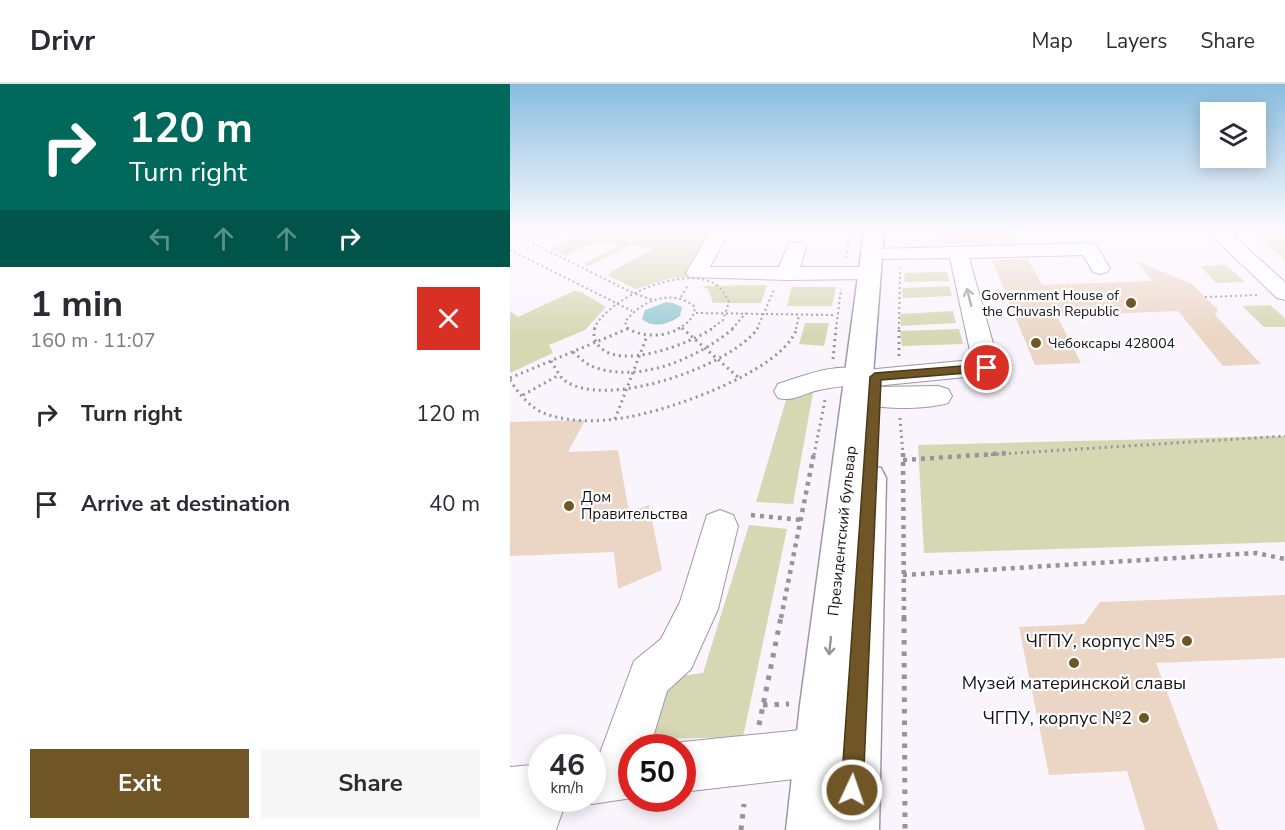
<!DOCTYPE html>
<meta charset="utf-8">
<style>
:root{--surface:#fff;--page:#f7f7f7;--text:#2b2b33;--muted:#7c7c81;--line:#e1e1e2;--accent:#705627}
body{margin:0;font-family:"Nunito Sans",sans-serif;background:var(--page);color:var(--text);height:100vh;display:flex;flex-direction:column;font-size:22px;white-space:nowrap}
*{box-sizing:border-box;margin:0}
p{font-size:20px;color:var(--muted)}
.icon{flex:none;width:33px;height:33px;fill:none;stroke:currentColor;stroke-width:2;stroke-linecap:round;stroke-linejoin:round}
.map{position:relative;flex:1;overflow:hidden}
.details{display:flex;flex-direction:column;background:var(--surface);width:510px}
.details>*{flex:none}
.top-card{background:#00695c;color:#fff;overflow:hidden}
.buttons{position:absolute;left:690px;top:18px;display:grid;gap:12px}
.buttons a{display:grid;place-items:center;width:66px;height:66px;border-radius:0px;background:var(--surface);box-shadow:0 3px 15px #0003;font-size:30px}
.speed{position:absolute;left:18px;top:650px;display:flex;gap:12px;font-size:30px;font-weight:700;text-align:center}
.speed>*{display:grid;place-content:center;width:78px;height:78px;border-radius:50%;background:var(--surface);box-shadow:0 3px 15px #0003;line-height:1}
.speed small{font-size:15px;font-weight:400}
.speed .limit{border:9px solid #d22;background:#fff;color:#111}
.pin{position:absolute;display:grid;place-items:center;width:51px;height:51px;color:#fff;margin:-26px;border:3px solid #fff;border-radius:50%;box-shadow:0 2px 6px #0007}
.me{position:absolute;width:66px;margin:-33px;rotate:3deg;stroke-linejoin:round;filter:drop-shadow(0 0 4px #0008)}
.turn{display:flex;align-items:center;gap:21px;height:126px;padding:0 30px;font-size:27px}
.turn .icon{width:78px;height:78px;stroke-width:2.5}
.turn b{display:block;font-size:42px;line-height:51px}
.lanes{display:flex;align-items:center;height:57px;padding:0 30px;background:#0003;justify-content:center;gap:30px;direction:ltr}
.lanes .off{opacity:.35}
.round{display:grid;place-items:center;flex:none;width:63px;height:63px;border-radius:0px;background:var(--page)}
.headline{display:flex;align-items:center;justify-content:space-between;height:102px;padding:0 30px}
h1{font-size:36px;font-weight:700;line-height:45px}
.button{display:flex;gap:12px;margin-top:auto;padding:12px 30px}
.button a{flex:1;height:69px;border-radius:0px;background:var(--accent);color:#fff;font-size:24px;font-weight:700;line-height:69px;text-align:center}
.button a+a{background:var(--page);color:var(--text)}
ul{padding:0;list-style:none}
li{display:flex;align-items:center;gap:18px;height:90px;padding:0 30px}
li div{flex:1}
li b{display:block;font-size:22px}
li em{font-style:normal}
header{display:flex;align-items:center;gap:36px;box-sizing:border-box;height:84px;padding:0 30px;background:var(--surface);border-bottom:2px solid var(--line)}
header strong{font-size:28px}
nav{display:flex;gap:33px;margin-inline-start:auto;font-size:21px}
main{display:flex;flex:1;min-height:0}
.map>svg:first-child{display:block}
</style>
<header>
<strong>Drivr</strong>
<nav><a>Map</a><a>Layers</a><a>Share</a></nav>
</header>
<main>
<section class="details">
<div class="top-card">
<div class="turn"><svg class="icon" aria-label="right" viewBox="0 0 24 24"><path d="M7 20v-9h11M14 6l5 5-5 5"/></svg><div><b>120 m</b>Turn right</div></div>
<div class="lanes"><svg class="icon off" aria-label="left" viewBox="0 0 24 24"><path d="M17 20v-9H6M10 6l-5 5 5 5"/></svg><svg class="icon off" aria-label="ahead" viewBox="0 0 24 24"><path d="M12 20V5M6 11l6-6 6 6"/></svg><svg class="icon off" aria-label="ahead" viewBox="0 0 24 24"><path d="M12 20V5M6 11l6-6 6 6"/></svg><svg class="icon" aria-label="right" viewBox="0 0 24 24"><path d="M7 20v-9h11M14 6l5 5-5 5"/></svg></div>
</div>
<div class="headline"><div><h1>1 min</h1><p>160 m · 11:07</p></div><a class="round" style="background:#d93025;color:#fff"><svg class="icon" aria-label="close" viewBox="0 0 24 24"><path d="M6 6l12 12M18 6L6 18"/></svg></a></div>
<ul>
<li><svg class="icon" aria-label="right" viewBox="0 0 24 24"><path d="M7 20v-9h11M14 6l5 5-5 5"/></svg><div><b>Turn right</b></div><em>120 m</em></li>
<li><svg class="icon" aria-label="arrive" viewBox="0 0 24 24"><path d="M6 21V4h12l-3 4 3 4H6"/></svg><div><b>Arrive at destination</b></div><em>40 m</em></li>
</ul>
<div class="button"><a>Exit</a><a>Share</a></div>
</section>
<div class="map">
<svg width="775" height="746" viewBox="0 0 775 746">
<rect width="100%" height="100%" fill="#faf4fd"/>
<!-- green -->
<path fill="#d6d8b3" d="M 10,148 L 206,148 L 178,193 L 161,194 L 126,205 L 99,192 L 100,188 L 143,165 L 121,161 L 79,182 L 73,180 L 109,162 C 91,152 72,164 56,172 L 41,164 L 67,152 L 50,150 L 28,157 Z
M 741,148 L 775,148 L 775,176 Z
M 716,181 L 735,198 L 706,199 L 690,182 Z
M 437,188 L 439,197 L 395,198 L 394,189 Z
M 257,201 L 251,219 L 203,219 L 198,205 L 194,204 L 195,202 Z
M 439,202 L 442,212 L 393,214 L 392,204 Z
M 282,203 L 326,203 L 322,222 L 277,222 Z
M 64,207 L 71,208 L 96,223 L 75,246 L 39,261 L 43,269 L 0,289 L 0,227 L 8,233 Z
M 760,221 L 775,234 L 775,243 L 754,243 L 732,222 Z
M 443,227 L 446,239 L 391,242 L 390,230 Z
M 295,239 L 319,239 L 314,262 L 289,260 Z
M 449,245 L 453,260 L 392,262 L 390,247 Z
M 304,303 L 283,420 L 246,418 L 276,316 Z
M 775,352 L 775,458 L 414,469 L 408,361 Z
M 239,441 L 277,445 L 233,653 L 148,655 L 138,647 L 162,593 L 193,589 Z"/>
<!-- water -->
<path fill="#98cbd4" d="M 156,218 L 163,219 L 172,223 L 170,232 C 159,240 143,245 132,235 L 135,226 Z"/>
<!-- building -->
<path fill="#ebd6c5" d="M 430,148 L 502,148 L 506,159 L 433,161 Z
M 518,175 L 532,201 L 643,197 L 625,176 L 682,200 L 708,226 L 705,231 L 751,280 L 713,282 L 668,227 L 547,232 L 571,279 L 525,281 L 482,176 Z
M 75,336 L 58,368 L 108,366 L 119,428 L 139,421 L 152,486 L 108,505 L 104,468 L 0,472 L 0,338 Z
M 775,511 L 775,574 L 646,579 L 709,746 L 635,746 L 617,687 L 539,691 L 509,543 L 574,540 L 590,518 Z"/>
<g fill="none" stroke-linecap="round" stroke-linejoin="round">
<defs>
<path id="minor" d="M 200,148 L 219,148 L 200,183 L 269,183 L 279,159 L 293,159 L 296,163 L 290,183 L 360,183 L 367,185 L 370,189 L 367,193 L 360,195 L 277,196 L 179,193 L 176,189 Z
M 698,148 L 719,148 L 775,198 L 775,216 L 767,214 Z
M 579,159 L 586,161 L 600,184 L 597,188 L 590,190 L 583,188 L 573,171 L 459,174 L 490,284 L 486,290 L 365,302 C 353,299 322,303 309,306 C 294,309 284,318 268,314 L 264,307 L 268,300 C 295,291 328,278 356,286 L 462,276 L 440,174 L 375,175 L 368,173 L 365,169 L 368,165 Z
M 428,302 L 438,305 L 442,312 L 438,319 C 418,325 377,326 357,320 L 353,313 L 357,306 L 367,303 Z
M 210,426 L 223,431 L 228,442 L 208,525 L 181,585 L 157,607 L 140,663 L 122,663 L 122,714 L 82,720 L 67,714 L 82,714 L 82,670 L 90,669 L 124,577 L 151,555 L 170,518 L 197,431 Z
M 310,644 L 327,651 L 334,668 L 327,685 L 310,692 L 172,708 L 172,663 L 161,663 L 172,658 Z
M 32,680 L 32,714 L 57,714 L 46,746 L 0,746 L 0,683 Z"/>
<path id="major" d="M 354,148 L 374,148 L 356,381 L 371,384 L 376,394 L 369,746 L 276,746 L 290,621 Z"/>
</defs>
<!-- minor casing -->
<use href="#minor" stroke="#a395a9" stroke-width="2"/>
<!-- major casing -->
<use href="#major" stroke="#a395a9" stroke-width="3"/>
<!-- path-far3 -->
<path stroke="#98929a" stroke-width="2" stroke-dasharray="2 3" stroke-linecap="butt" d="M 0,148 L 123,209 L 143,216
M 0,166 L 122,227
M 336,174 L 340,148
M 171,213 L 178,201
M 695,213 L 750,211
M 186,229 L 325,231
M 84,245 C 98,213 173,181 205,200 C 212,204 215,211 219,218 L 213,236 L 201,245
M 118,245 L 115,238 C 131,216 163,204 185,223 C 184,235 177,240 167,245
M 222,245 L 236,229
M 247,245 L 264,206
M 286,245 L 289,231
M 326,245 L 331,205
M 389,245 L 390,184"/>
<!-- path-far2 -->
<path stroke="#98929a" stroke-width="3" stroke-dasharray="2 4" stroke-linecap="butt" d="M 85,244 C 83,251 84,256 88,261 C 109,288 181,259 203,244
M 117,244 C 132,253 153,254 170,244
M 172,244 L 229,294
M 63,268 C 69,273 75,279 81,282 C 128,301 188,274 224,244
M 389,272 L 389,244
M 323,275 L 326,244
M 41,277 C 45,283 49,292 54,296 C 94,327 222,282 248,244
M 0,294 L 117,245
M 0,296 C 8,309 21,325 36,330 C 62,339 91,338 118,333 C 160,326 273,287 287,244
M 13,311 L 49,291
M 390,334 L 393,371
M 105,335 L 137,252
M 304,371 L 315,316
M 475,371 L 775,352"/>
<!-- path-far1 -->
<path stroke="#98929a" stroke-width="4.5" stroke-dasharray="4 5" stroke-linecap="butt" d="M 393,369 L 394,534
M 393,376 L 499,369
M 241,431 L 291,436
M 393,491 L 746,469 L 775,475
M 271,534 L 304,369"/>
<!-- path -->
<path stroke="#98929a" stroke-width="5" stroke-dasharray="4.5 7" stroke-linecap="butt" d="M 394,533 L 395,746
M 253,621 L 279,620
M 249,641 L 271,533
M 231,746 L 234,720"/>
<!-- minor -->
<use href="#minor" fill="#fff" fill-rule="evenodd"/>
<!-- major -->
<use href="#major" fill="#fff" fill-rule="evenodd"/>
</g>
<!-- one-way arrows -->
<defs><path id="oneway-shaft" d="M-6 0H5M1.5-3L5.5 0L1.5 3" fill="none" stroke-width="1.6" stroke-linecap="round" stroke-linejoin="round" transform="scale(1.5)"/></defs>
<g stroke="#969497">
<use href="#oneway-shaft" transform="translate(459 213) rotate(-104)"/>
<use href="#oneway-shaft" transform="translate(320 562) rotate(96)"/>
</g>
<!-- sky -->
<linearGradient id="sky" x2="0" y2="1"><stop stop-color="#88bde0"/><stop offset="0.58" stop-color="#fdfafe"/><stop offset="1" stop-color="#fdfafe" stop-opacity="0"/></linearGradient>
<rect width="775" height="253" fill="url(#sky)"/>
<!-- route -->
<path fill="#705627" stroke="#493819" stroke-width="1.5" d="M 477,280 L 481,282 L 481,287 L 371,296 L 353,706 L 350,714 L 342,717 L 335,714 L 331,706 L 360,293 L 365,289 Z"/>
<!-- markers -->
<g fill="#705627" stroke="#fff" stroke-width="2">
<circle cx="621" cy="219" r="6"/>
<circle cx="526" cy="259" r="6"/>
<circle cx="59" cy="422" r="6"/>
<circle cx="677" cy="557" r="6"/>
<circle cx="564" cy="579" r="6"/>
<circle cx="634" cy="634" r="6"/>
</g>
<g text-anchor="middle" stroke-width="4.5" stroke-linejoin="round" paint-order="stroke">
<!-- far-poi labels -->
<g font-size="14" fill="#161118" stroke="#fff" text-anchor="end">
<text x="609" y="216">Government House of<tspan x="609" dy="16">the Chuvash Republic</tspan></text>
<text x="538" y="264" text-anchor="start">Чебоксары 428004</text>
</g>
<!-- poi labels -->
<g font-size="15" fill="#161118" stroke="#fff" text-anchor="start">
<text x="71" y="418">Дом<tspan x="71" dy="17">Правительства</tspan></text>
</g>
<!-- street labels -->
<g font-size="15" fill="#161118" stroke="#fff">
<text transform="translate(332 447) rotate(-84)" y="5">Президентский бульвар</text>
</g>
<!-- near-poi labels -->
<g font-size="18" fill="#161118" stroke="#fff" text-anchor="end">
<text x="665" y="563">ЧГПУ, корпус №5</text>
<text x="564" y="605" text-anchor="middle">Музей материнской славы</text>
<text x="622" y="640">ЧГПУ, корпус №2</text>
</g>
</g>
</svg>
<div class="buttons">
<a><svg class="icon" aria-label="layers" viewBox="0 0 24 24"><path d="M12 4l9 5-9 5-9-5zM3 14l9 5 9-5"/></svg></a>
</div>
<div class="speed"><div>46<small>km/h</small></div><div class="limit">50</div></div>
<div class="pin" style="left:477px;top:284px;background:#d93025"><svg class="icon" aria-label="arrive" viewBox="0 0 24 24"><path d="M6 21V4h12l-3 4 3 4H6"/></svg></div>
<svg class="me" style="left:342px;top:706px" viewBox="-20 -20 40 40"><circle r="17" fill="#705627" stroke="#fff" stroke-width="3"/><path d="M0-11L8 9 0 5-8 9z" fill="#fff"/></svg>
</div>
</main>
